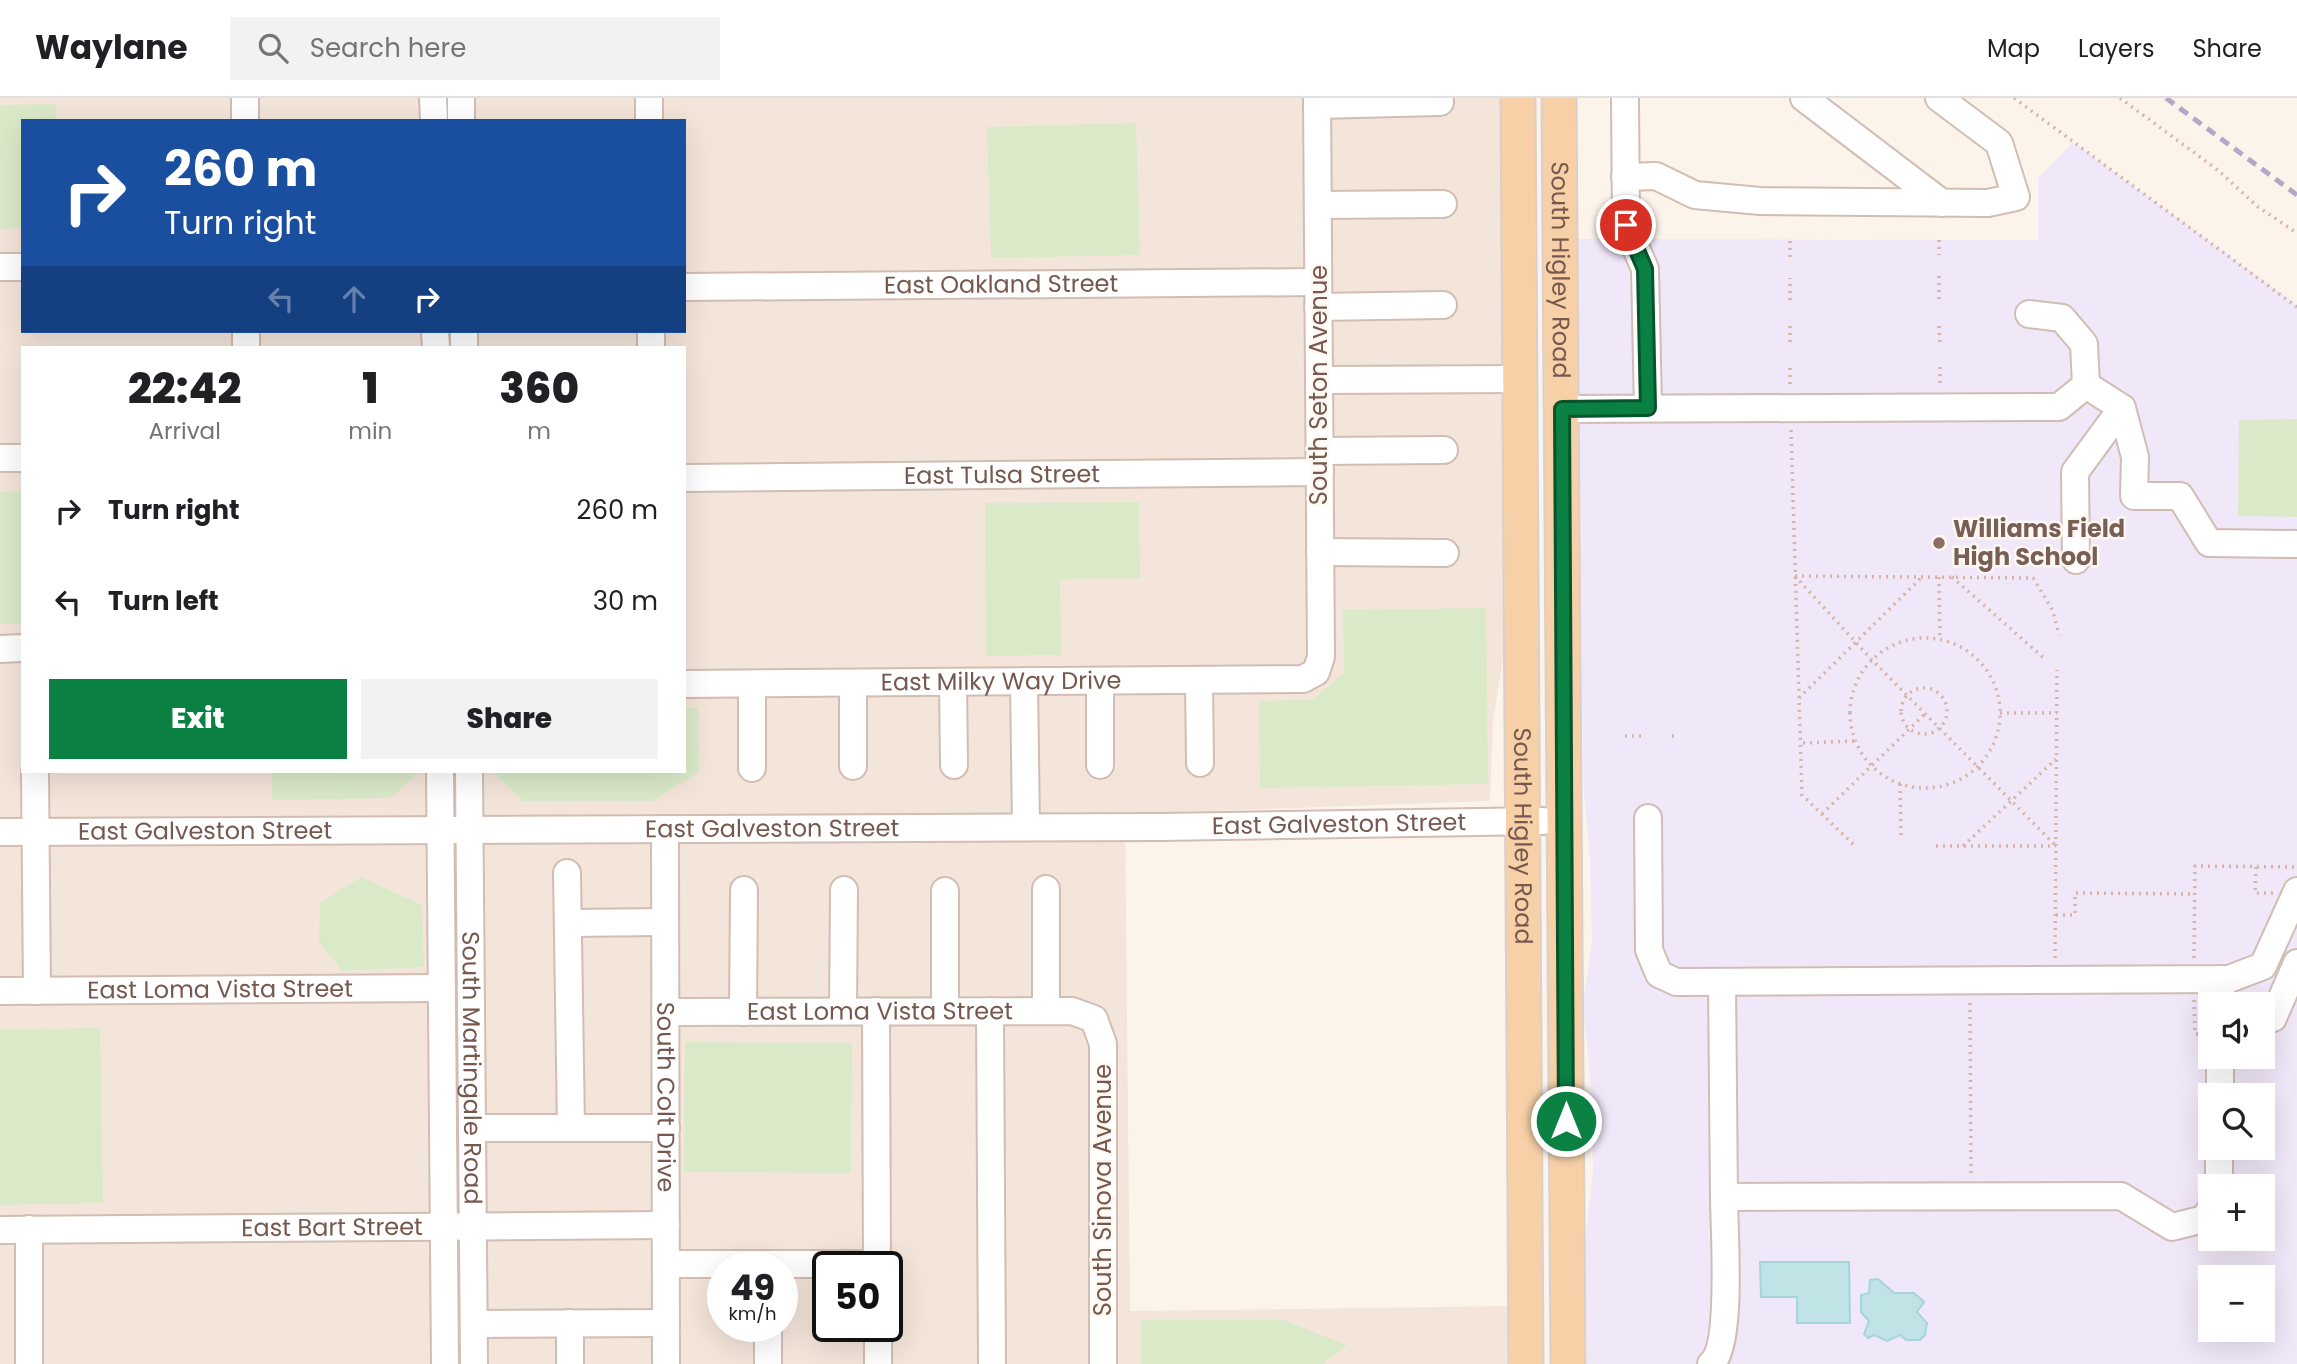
<!DOCTYPE html>
<meta charset="utf-8">
<style>
:root{--surface:#fff;--page:#f2f2f2;--text:#202124;--muted:#757577;--line:#e0e0e0;--accent:#0b8043}
body{margin:0;font-family:Poppins,sans-serif;background:var(--page);color:var(--text);height:100vh;display:flex;flex-direction:column;font-size:26px;white-space:nowrap}
*{box-sizing:border-box;margin:0}
p{font-size:23px;color:var(--muted)}
.icon{flex:none;width:38px;height:38px;fill:none;stroke:currentColor;stroke-width:2;stroke-linecap:round;stroke-linejoin:round}
.map{position:relative;flex:1;overflow:hidden}
.details{position:absolute;left:21px;top:248px;width:665px;height:427px;display:flex;flex-direction:column;background:var(--surface);border-radius:0px;box-shadow:0 7px 28px #0002}
.details>*{flex:none}
.banner{position:absolute;left:21px;top:21px;width:665px;height:214px;border-radius:0px;box-shadow:0 7px 28px #0002;background:#1a4fa0;color:#fff;overflow:hidden}
.buttons{position:absolute;left:2198px;top:894px;display:grid;gap:14px}
.buttons a{display:grid;place-items:center;width:77px;height:77px;border-radius:0px;background:var(--surface);box-shadow:0 7px 28px #0002;font-size:35px}
.speed{position:absolute;left:707px;top:1153px;display:flex;gap:14px;font-size:35px;font-weight:700;text-align:center}
.speed>*{display:grid;place-content:center;width:91px;height:91px;border-radius:50%;background:var(--surface);box-shadow:0 7px 28px #0002;line-height:1}
.speed small{font-size:18px;font-weight:400}
.speed .limit{border:4px solid #111;border-radius:10px;background:#fff;color:#111}
.pin{position:absolute;display:grid;place-items:center;width:60px;height:60px;color:#fff;margin:-30px;border:4px solid #fff;border-radius:50%;box-shadow:0 2px 7px #0007}
.me{position:absolute;width:77px;margin:-38px;rotate:0deg;stroke-linejoin:round;filter:drop-shadow(0 0 5px #0008)}
.turn{display:flex;align-items:center;gap:24px;height:147px;padding:0 28px;font-size:32px}
.turn .icon{width:91px;height:91px;stroke-width:2.5}
.turn b{display:block;font-size:49px;line-height:60px}
.lanes{display:flex;align-items:center;height:66px;padding:0 28px;background:#0003;justify-content:center;gap:35px;direction:ltr}
.lanes .off{opacity:.35}
.eta{display:flex;justify-content:space-evenly;align-items:center;height:119px;text-align:center}
.eta b{font-size:42px;font-weight:800;line-height:49px}
.button{display:flex;gap:14px;margin-top:auto;padding:14px 28px}
.button a{flex:1;height:80px;border-radius:0px;background:var(--accent);color:#fff;font-size:28px;font-weight:800;line-height:80px;text-align:center}
.button a+a{background:var(--page);color:var(--text)}
ul{padding:0;list-style:none}
li{display:flex;align-items:center;gap:21px;height:91px;padding:0 28px}
li div{flex:1}
li b{display:block;font-size:26px}
li em{font-style:normal}
header{display:flex;align-items:center;gap:42px;box-sizing:border-box;height:98px;padding:0 35px;background:var(--surface);border-bottom:2px solid var(--line)}
header strong{font-size:33px}
nav{display:flex;gap:38px;margin-inline-start:auto;font-size:24px}
.search{width:490px;height:63px;background:var(--page);display:flex;align-items:center;gap:18px;box-sizing:border-box;padding:0 24px;border-radius:0px;color:var(--muted);font-size:26px}
.map>svg:first-child{display:block}
</style>
<header>
<strong>Waylane</strong>
<div class="search"><svg class="icon" aria-label="search" viewBox="0 0 24 24"><circle cx="10" cy="10" r="6"/><path d="M15 15l6 6"/></svg>Search here</div>
<nav><a>Map</a><a>Layers</a><a>Share</a></nav>
</header>
<div class="map">
<svg width="2297" height="1266" viewBox="0 0 2297 1266">
<rect width="100%" height="100%" fill="#fcf4eb"/>
<!-- residential -->
<path fill="#f4e5da" fill-rule="evenodd" d="M 0,0 L 1502,0 L 1505,549 L 1493,623 L 1490,703 L 1125,716 L 1130,1213 L 1510,1208 L 1509,1266 L 0,1266 ZM 23,23 L 684,23 L 684,233 L 23,233 ZM 23,250 L 684,250 L 684,674 L 23,674 ZM 723,1169 L 782,1169 L 782,1228 L 723,1228 ZM 828,1169 L 887,1169 L 887,1228 L 828,1228 Z"/>
<!-- education -->
<path fill="#f0e7f9" fill-rule="evenodd" d="M 2073,44 L 2297,207 L 2297,1266 L 1587,1266 L 1585,1145 L 1593,1074 L 1591,988 L 1583,906 L 1592,844 L 1590,761 L 1583,683 L 1578,141 L 2038,142 L 2038,80 ZM 2210,906 L 2263,906 L 2263,959 L 2210,959 ZM 2210,998 L 2263,998 L 2263,1050 L 2210,1050 ZM 2210,1088 L 2263,1088 L 2263,1141 L 2210,1141 ZM 2210,1180 L 2263,1180 L 2263,1232 L 2210,1232 Z"/>
<!-- green -->
<path fill="#daeac9" d="M 56,6 L 56,23 L 23,23 L 23,130 L 0,131 L 0,7 Z
M 1136,25 L 1140,157 L 991,160 L 987,29 Z
M 2297,321 L 2297,419 L 2238,418 L 2239,322 Z
M 23,393 L 23,526 L 0,526 L 0,394 Z
M 1139,404 L 1140,480 L 1060,481 L 1061,557 L 986,558 L 985,405 Z
M 1486,510 L 1488,686 L 1260,690 L 1259,603 L 1312,602 L 1344,575 L 1343,512 Z
M 684,610 L 698,610 L 699,674 L 653,703 L 523,703 L 493,674 L 684,674 Z
M 272,674 L 420,674 L 390,700 L 272,702 Z
M 361,779 L 422,807 L 424,869 L 342,873 L 319,843 L 320,805 Z
M 100,930 L 103,1105 L 0,1107 L 0,932 Z
M 685,944 L 852,945 L 851,1075 L 684,1074 Z
M 1142,1222 L 1283,1222 L 1347,1247 L 1322,1266 L 1142,1266 Z"/>
<!-- water -->
<path fill="#c0e4e6" stroke="#a6d5d7" stroke-width="2" d="M 1760,1164 L 1849,1164 L 1850,1225 L 1797,1225 L 1797,1199 L 1761,1199 Z
M 1878,1181 L 1894,1195 L 1914,1195 L 1924,1204 L 1917,1214 L 1927,1225 L 1925,1237 L 1920,1242 L 1906,1242 L 1900,1237 L 1887,1243 L 1874,1237 L 1868,1240 L 1864,1236 L 1869,1223 L 1861,1214 L 1861,1197 L 1869,1195 L 1870,1182 Z"/>
<g fill="none" stroke-linecap="round" stroke-linejoin="round">
<defs>
<g id="minor">
<path d="M 245,0 L 245,23"/>
<path d="M 433,0 L 434,23"/>
<path d="M 461,0 L 461,23"/>
<path d="M 649,0 L 649,23"/>
<path d="M 1625,0 L 1626,127 L 1645,171 L 1648,310"/>
<path d="M 1804,0 L 1942,105"/>
<path d="M 1317,7 L 1440,4"/>
<path d="M 1625,79 L 1656,78 L 1695,97 L 1760,103 L 1988,105 L 2016,99 L 1999,45 L 1939,0"/>
<path d="M 1318,107 L 1443,106"/>
<path d="M 0,169 L 23,169"/>
<path id="s1" d="M 684,189 L 1318,184"/>
<path d="M 1318,209 L 1443,207"/>
<path d="M 2029,216 L 2062,220 L 2084,246 L 2086,287"/>
<path d="M 246,233 L 246,250"/>
<path d="M 435,233 L 436,250"/>
<path d="M 464,233 L 464,250"/>
<path d="M 651,233 L 651,250"/>
<path d="M 1319,282 L 1521,281"/>
<path d="M 2086,287 L 2122,310 L 2135,359 L 2134,398 L 2180,398 L 2209,445 L 2297,446"/>
<path d="M 1562,311 L 2059,309 L 2086,287"/>
<path d="M 1320,353 L 1444,352"/>
<path d="M 0,360 L 23,360"/>
<path id="s2" d="M 684,380 L 1320,374"/>
<path d="M 1320,454 L 1445,455"/>
<path d="M 2076,462 L 2075,374 L 2122,310"/>
<path d="M 0,551 L 23,550"/>
<path d="M 1199,582 L 1200,665"/>
<path d="M 1024,583 L 1026,729"/>
<path d="M 1100,583 L 1100,667"/>
<path d="M 953,584 L 954,667"/>
<path id="s3" d="M 684,586 L 1303,581 L 1316,574 L 1321,559 L 1317,0"/>
<path d="M 752,586 L 752,670"/>
<path d="M 853,668 L 853,585"/>
<path d="M 35,674 L 37,893"/>
<path d="M 440,674 L 445,1266"/>
<path id="s4" d="M 469,674 L 474,1266"/>
<path d="M 1648,720 L 1649,852 L 1659,876 L 1676,884 L 2229,881 L 2263,868 L 2297,793"/>
<path id="s5" d="M 665,731 L 666,1266"/>
<path id="s6" d="M 0,734 L 1160,729 L 1543,723"/>
<path d="M 567,775 L 571,1030"/>
<path d="M 1046,791 L 1046,913"/>
<path d="M 945,793 L 945,913"/>
<path d="M 568,825 L 665,824"/>
<path d="M 1722,884 L 1724,1099 L 2121,1098 L 2172,1129 L 2204,1121 L 2210,1112"/>
<path id="s7" d="M 0,893 L 442,890"/>
<path d="M 2221,906 L 2221,881"/>
<path d="M 843,913 L 844,792"/>
<path d="M 876,913 L 877,1169"/>
<path d="M 990,913 L 992,1266"/>
<path id="s8" d="M 665,914 L 1072,913 L 1094,921 L 1103,946 L 1103,1266"/>
<path d="M 743,914 L 744,792"/>
<path d="M 2263,924 L 2273,920 L 2297,865"/>
<path d="M 2220,998 L 2220,959"/>
<path d="M 472,1030 L 666,1030"/>
<path d="M 2219,1088 L 2219,1050"/>
<path id="s9" d="M 0,1132 L 666,1127"/>
<path d="M 666,1166 L 877,1166"/>
<path d="M 570,1225 L 570,1266"/>
<path d="M 474,1226 L 666,1225"/>
<path d="M 768,1228 L 768,1266"/>
<path d="M 878,1228 L 878,1266"/>
<path d="M 29,1266 L 29,1131"/>
<path d="M 1711,1266 C 1733,1247 1724,1132 1724,1099"/>
</g>
<g id="major">
<path id="s10" d="M 1518,0 L 1526,1266"/>
<path id="s11" d="M 1559,0 L 1568,1266"/>
</g>
</defs>
<!-- minor casing -->
<use href="#minor" stroke="#d1bdb3" stroke-width="30"/>
<!-- major casing -->
<use href="#major" stroke="#d9d0cd" stroke-width="37"/>
<!-- path -->
<path stroke="#d6b3a6" stroke-width="3.5" stroke-dasharray="2 5" stroke-linecap="butt" d="M 2014,0 L 2297,209
M 2120,0 L 2219,73 L 2258,109 L 2297,135
M 1939,142 L 1939,157
M 1790,143 L 1790,159
M 1939,178 L 1939,201
M 1790,202 L 1790,180
M 1790,228 L 1790,249
M 1939,228 L 1940,249
M 1940,269 L 1940,290
M 1790,270 L 1790,290
M 1791,332 L 1802,697 L 1855,748
M 1795,478 L 1871,561 L 2056,748
M 1795,478 L 2033,480 L 2053,513 L 2059,537
M 1939,479 L 1940,542
M 1952,479 L 2046,562
M1850 615a75 75 0 1 1 150 0a75 75 0 1 1-150 0Z
M1901 613a23 23 0 1 1 46 0a23 23 0 1 1-46 0Z
M 1799,600 L 1922,479
M 2000,615 L 2057,615
M 1625,638 L 1642,638
M 1672,638 L 1675,638
M 1803,645 L 1855,643
M 1900,686 L 1901,739
M 1822,716 L 1927,614
M 1936,748 L 2056,748
M 1963,748 L 2056,661
M 2256,769 L 2255,795 L 2274,795
M 2056,817 L 2075,817 L 2075,795 L 2195,796
M 2055,860 L 2057,572
M 2194,860 L 2195,768 L 2296,769
M 2194,902 L 2195,936 L 2208,936
M 1970,905 L 1971,1079"/>
<!-- minor -->
<use href="#minor" stroke="#fff" stroke-width="26"/>
<!-- major -->
<use href="#major" stroke="#f7d0a7" stroke-width="33"/>
<!-- rail -->
<path stroke="#b5a8c7" stroke-width="5" stroke-dasharray="10 7" stroke-linecap="butt" d="M 2166,0 L 2297,97"/>
</g>
<g fill="none" stroke-linecap="round" stroke-linejoin="round">
<defs>
<path id="route" d="M 1566,1023 L 1562,311 L 1648,310 L 1645,171 L 1626,127"/>
</defs>
<!-- route casing -->
<use href="#route" stroke="#07532c" stroke-width="18"/>
<!-- route -->
<use href="#route" stroke="#0b8043" stroke-width="12"/>
</g>
<!-- markers -->
<circle fill="#8d6e63" stroke="#fef8f2" stroke-width="2.5" cx="1939" cy="445" r="7"/>
<g text-anchor="middle" stroke-width="5" stroke-linejoin="round" paint-order="stroke">
<!-- street labels -->
<g font-size="24" fill="#77584e" stroke="#fef8f2">
<text dy="8" stroke="none"><textPath href="#s11" startOffset="172">South Higley Road</textPath></text>
<text dy="8" stroke="none"><textPath href="#s1" startOffset="317">East Oakland Street</textPath></text>
<text transform="translate(1319 287) rotate(-90)" y="8">South Seton Avenue</text>
<text dy="8" stroke="none"><textPath href="#s2" startOffset="318">East Tulsa Street</textPath></text>
<text dy="8" stroke="none"><textPath href="#s3" startOffset="317">East Milky Way Drive</textPath></text>
<text dy="8" stroke="none"><textPath href="#s6" startOffset="1339">East Galveston Street</textPath></text>
<text dy="8" stroke="none"><textPath href="#s6" startOffset="772">East Galveston Street</textPath></text>
<text dy="8" stroke="none"><textPath href="#s6" startOffset="205">East Galveston Street</textPath></text>
<text dy="8" stroke="none"><textPath href="#s10" startOffset="738">South Higley Road</textPath></text>
<text dy="8" stroke="none"><textPath href="#s7" startOffset="220">East Loma Vista Street</textPath></text>
<text dy="8" stroke="none"><textPath href="#s8" startOffset="215">East Loma Vista Street</textPath></text>
<text dy="8" stroke="none"><textPath href="#s4" startOffset="296">South Martingale Road</textPath></text>
<text dy="8" stroke="none"><textPath href="#s5" startOffset="268">South Colt Drive</textPath></text>
<text transform="translate(1103 1092) rotate(-90)" y="8">South Sinova Avenue</text>
<text dy="8" stroke="none"><textPath href="#s9" startOffset="332">East Bart Street</textPath></text>
</g>
<!-- education labels -->
<g font-size="24" font-weight="bold" fill="#785e54" stroke="#fef8f2" text-anchor="start">
<text x="1953" y="439">Williams Field<tspan x="1953" dy="28">High School</tspan></text>
</g>
</g>
</svg>
<div class="buttons">
<a><svg class="icon" aria-label="sound" viewBox="0 0 24 24"><path d="M4 9h4l5-4v14l-5-4H4zM17 9q2 3 0 6"/></svg></a>
<a><svg class="icon" aria-label="search" viewBox="0 0 24 24"><circle cx="10" cy="10" r="6"/><path d="M15 15l6 6"/></svg></a>
<a>+</a>
<a>−</a>
</div>
<div class="speed"><div>49<small>km/h</small></div><div class="limit">50</div></div>
<div class="pin" style="left:1626px;top:127px;background:#d93025"><svg class="icon" aria-label="arrive" viewBox="0 0 24 24"><path d="M6 21V4h12l-3 4 3 4H6"/></svg></div>
<svg class="me" style="left:1566px;top:1023px" viewBox="-20 -20 40 40"><circle r="17" fill="#0b8043" stroke="#fff" stroke-width="3"/><path d="M0-11L8 9 0 5-8 9z" fill="#fff"/></svg>
<div class="banner">
<div class="turn"><svg class="icon" aria-label="right" viewBox="0 0 24 24"><path d="M7 20v-9h11M14 6l5 5-5 5"/></svg><div><b>260 m</b>Turn right</div></div>
<div class="lanes"><svg class="icon off" aria-label="left" viewBox="0 0 24 24"><path d="M17 20v-9H6M10 6l-5 5 5 5"/></svg><svg class="icon off" aria-label="ahead" viewBox="0 0 24 24"><path d="M12 20V5M6 11l6-6 6 6"/></svg><svg class="icon" aria-label="right" viewBox="0 0 24 24"><path d="M7 20v-9h11M14 6l5 5-5 5"/></svg></div>
</div>
<section class="details">
<div class="eta">
<div><b>22:42</b><p>Arrival</p></div>
<div><b>1</b><p>min</p></div>
<div><b>360</b><p>m</p></div>
</div>
<ul>
<li><svg class="icon" aria-label="right" viewBox="0 0 24 24"><path d="M7 20v-9h11M14 6l5 5-5 5"/></svg><div><b>Turn right</b></div><em>260 m</em></li>
<li><svg class="icon" aria-label="left" viewBox="0 0 24 24"><path d="M17 20v-9H6M10 6l-5 5 5 5"/></svg><div><b>Turn left</b></div><em>30 m</em></li>
</ul>
<div class="button"><a>Exit</a><a>Share</a></div>
</section>
</div>
